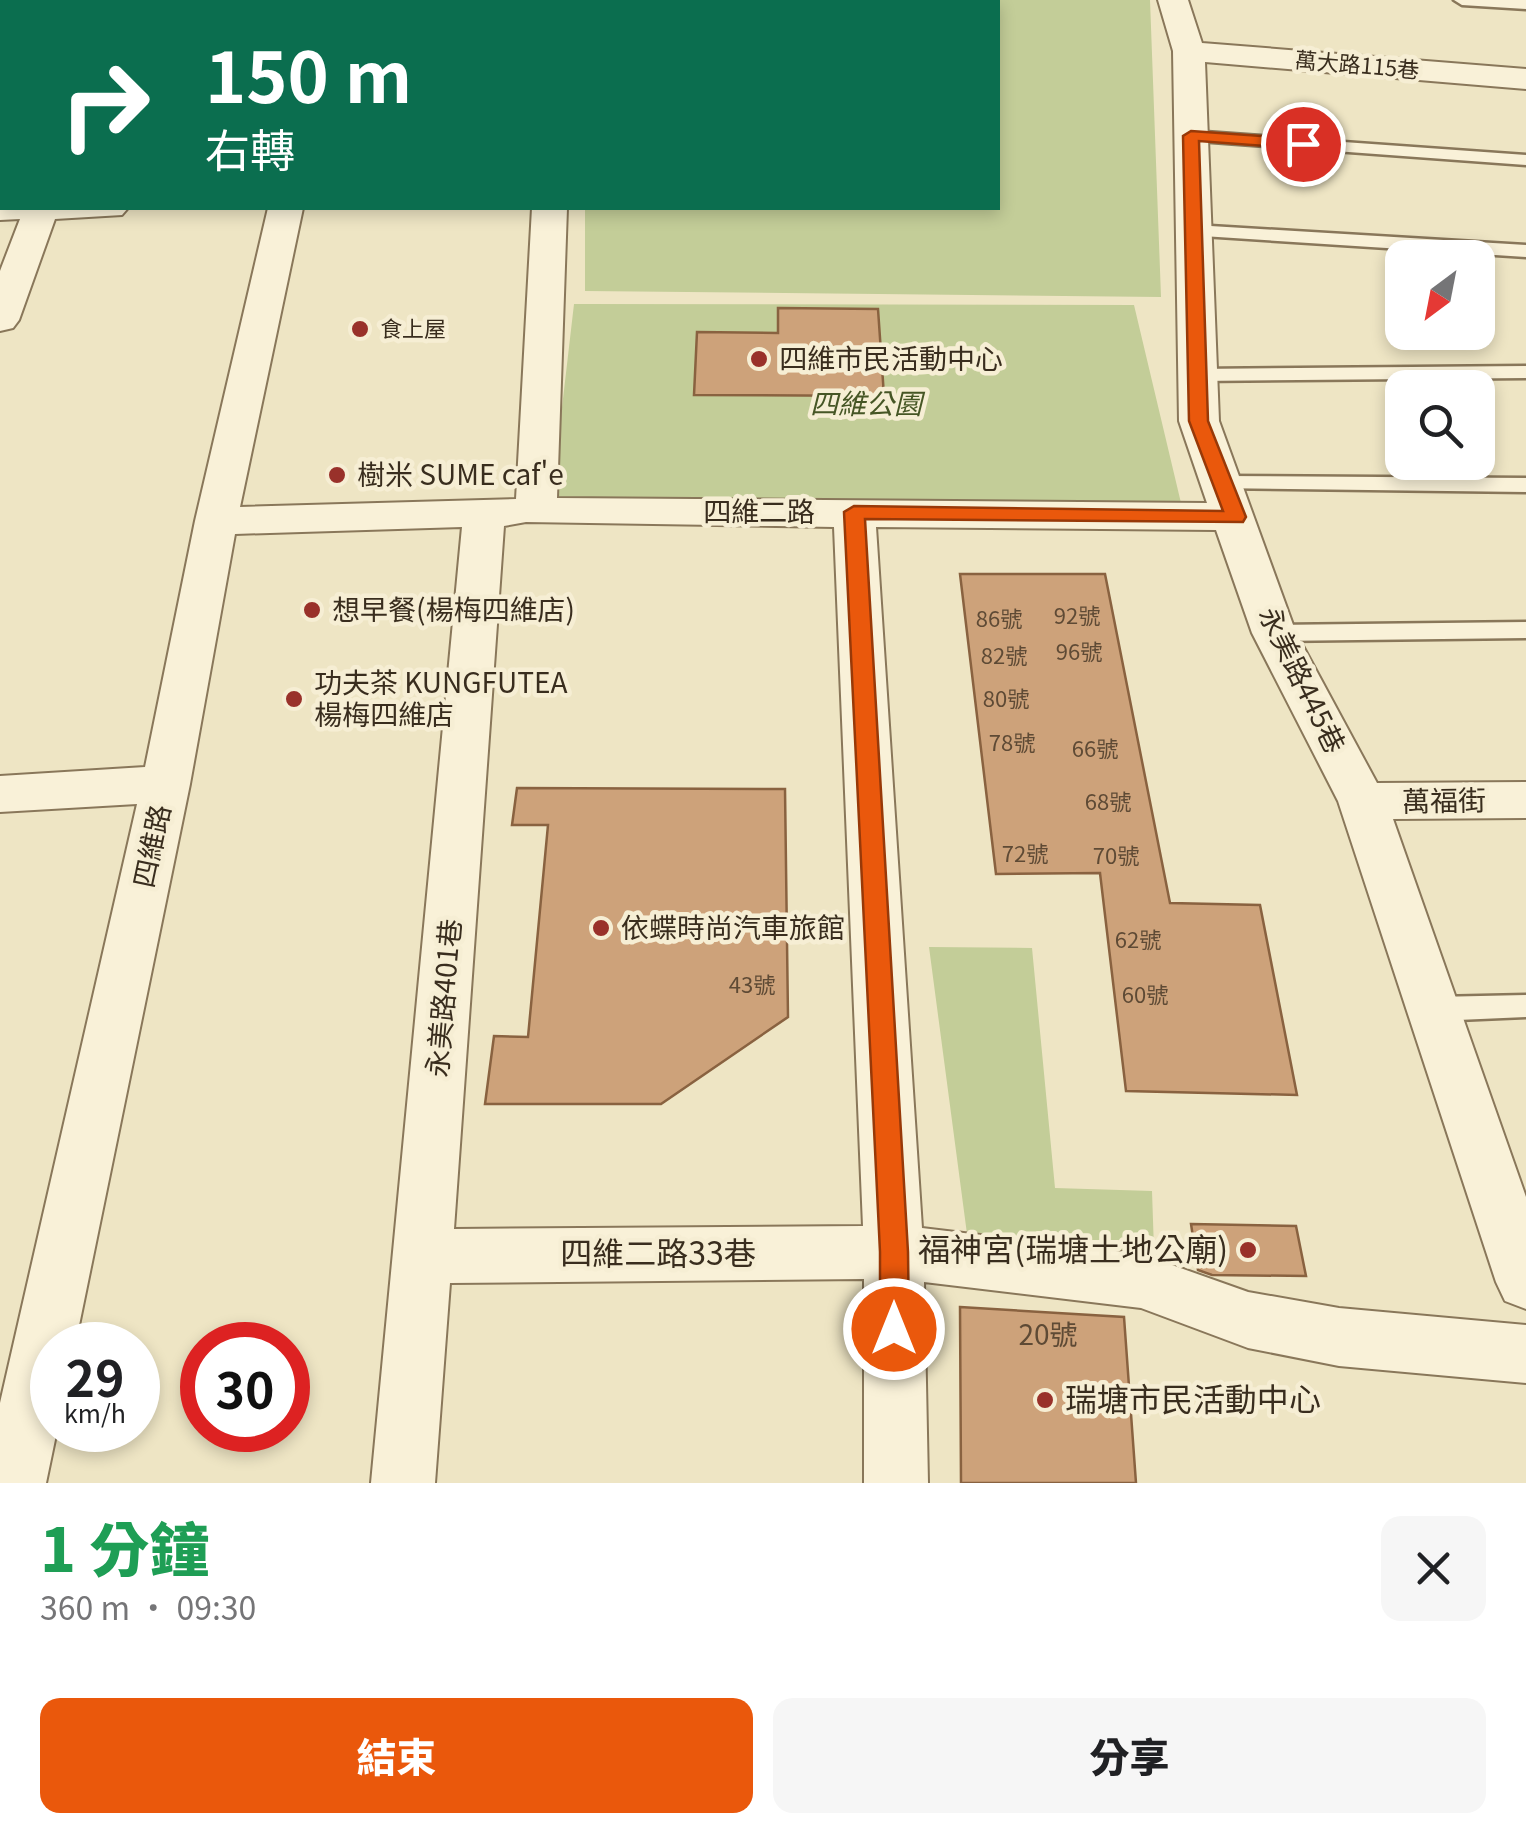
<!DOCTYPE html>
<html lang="zh-TW">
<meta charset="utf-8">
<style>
:root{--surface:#fff;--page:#f6f6f6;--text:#202124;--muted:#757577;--accent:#ea580c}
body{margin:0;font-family:Georgia,"Noto Sans TC",serif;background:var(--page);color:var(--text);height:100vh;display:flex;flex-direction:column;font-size:38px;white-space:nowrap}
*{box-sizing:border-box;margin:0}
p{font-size:32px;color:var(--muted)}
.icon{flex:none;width:55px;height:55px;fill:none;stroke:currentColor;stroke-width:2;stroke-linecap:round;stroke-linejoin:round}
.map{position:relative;height:1483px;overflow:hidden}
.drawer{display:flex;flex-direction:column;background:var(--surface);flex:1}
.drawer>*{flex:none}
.guide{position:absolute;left:0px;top:0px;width:1000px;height:210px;box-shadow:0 5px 15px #0003;background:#0b6e4f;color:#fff;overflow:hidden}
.needle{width:65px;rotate:212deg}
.tools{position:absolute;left:1385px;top:240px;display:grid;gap:20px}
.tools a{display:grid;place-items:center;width:110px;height:110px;border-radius:20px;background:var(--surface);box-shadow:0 5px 15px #0003;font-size:50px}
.speed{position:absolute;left:30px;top:1322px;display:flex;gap:20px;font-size:50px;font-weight:700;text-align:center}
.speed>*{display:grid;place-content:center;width:130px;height:130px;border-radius:50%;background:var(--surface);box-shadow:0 5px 15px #0003;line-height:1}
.speed small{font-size:25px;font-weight:400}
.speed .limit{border:15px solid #d22;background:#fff;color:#111}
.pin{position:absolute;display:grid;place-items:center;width:85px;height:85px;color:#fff;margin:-42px;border:5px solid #fff;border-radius:50%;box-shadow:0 2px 10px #0007}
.me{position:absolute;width:110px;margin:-55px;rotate:0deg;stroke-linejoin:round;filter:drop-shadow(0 0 8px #0008)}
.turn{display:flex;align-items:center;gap:35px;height:210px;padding:0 40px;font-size:45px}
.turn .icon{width:130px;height:130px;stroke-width:2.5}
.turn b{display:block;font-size:70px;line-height:85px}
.round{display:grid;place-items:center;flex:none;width:105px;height:105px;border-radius:20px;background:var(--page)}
.summary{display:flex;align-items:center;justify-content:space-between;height:170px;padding:0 40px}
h1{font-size:60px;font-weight:800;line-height:75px;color:#1e9e55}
.button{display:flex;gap:20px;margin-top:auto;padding:20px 40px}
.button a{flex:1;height:115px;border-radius:20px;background:var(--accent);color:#fff;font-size:40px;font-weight:800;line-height:115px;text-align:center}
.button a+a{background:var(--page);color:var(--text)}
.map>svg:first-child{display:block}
</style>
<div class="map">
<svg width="1526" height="1483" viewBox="0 0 1526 1483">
<rect width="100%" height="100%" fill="#eee5c4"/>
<!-- green -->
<path fill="#c3cd98" d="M 585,0 L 1150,0 L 1161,297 L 585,291 L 585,208 L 998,208 L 998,2 Z
M 574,304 L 1134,305 L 1181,503 L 551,502 Z
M 929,947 L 1032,948 L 1055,1188 L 1152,1191 L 1154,1250 L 969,1249 Z"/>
<!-- building -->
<path fill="#cda27a" stroke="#896240" stroke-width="2.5" d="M 778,308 L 878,309 L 884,396 L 694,395 L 697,332 L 778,333 Z
M 960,574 L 1105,574 L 1170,903 L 1260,905 L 1297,1095 L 1126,1091 L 1100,873 L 996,874 Z
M 517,788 L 785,789 L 788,1017 L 661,1104 L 485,1104 L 494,1036 L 528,1037 L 548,825 L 512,825 Z
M 1191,1224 L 1296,1226 L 1306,1276 L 1212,1275 L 1198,1270 Z
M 960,1307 L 1124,1317 L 1136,1483 L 961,1483 Z"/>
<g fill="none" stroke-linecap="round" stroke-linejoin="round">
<defs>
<path id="service" d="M 1454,0 L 1526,0 L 1526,9 L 1462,5 Z
M 1191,131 L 1526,155 L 1526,165 L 1185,140 L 1185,132 Z
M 1194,225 L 1526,245 L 1526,257 L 1187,235 L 1187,227 Z
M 1526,366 L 1526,378 L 1197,381 L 1187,375 L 1197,369 Z
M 1222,476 L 1526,478 L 1526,492 L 1214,488 L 1211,483 Z
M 1526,622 L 1526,638 L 1274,641 L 1262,633 L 1274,625 Z
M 1526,995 L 1526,1017 L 1435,1021 L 1425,1017 L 1421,1009 L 1425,1001 L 1435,997 Z"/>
<path id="minor" d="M 312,0 L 342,0 L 342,2 L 312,2 Z
M 1158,0 L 1188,0 L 1202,43 L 1526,69 L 1526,89 L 1205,62 L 1219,421 L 1296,633 L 1377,783 L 1526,782 L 1526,818 L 1393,819 L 1526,1197 L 1526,1309 L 1505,1301 L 1496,1282 L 1338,801 L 1252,633 L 1216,530 L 876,527 L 922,1228 L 1141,1254 L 1248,1292 L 1339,1308 L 1526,1325 L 1526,1383 L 1339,1366 L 1248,1348 L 1141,1308 L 924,1282 L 928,1483 L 864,1483 L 864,1279 L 450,1283 L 435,1483 L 371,1483 L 462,527 L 235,534 L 190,784 L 75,1345 L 52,1345 L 52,1430 L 57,1430 L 46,1483 L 0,1483 L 0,1403 L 137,804 L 0,812 L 0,776 L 145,767 L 195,521 L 268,208 L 303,208 L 240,507 L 516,499 L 532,208 L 567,208 L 557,498 L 1207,503 L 1179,421 L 1173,51 ZM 526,522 L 834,527 L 863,1226 L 454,1229 L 504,526 Z
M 0,198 L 2,208 L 128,208 L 122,215 L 55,219 L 19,320 L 13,328 L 0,331 L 0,271 L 20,219 L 0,220 Z"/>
</defs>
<!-- service casing -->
<use href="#service" stroke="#89775a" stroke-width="5"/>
<!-- minor casing -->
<use href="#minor" stroke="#89775a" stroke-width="4"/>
<!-- service -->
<use href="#service" fill="#f9f1d8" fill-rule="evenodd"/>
<!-- minor -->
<use href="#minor" fill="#f9f1d8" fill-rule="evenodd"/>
</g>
<!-- route -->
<path fill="#ea580c" stroke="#983908" stroke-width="2.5" d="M 1191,131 L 1303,139 L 1311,144 L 1303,149 L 1199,141 L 1208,421 L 1246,517 L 1243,522 L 865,519 L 908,1252 L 909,1329 L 905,1339 L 894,1343 L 884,1339 L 880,1329 L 880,1252 L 844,512 L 854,506 L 1223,511 L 1189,421 L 1183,136 Z"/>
<!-- markers -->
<g fill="#99312a" stroke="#f6eed4" stroke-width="4">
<circle cx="360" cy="329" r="10"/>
<circle cx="759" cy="359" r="10"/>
<circle cx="337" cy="475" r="10"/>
<circle cx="312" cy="610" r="10"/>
<circle cx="294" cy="699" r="10"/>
<circle cx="601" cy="928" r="10"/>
<circle cx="1248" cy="1250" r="10"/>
<circle cx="1045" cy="1400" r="10"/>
</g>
<g text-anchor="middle" stroke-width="9" stroke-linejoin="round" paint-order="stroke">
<!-- far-street labels -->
<g font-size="22" fill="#392d1e" stroke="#f6eed4">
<text transform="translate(1357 65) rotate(5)" y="8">萬大路115巷</text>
</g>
<!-- far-poi labels -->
<g font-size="22" fill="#392d1e" stroke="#f6eed4" text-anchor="start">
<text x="380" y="337">食上屋</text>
</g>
<!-- number labels -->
<g font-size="22" fill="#5e4a35">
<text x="1077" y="624">92號</text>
<text x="999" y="627">86號</text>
<text x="1079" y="660">96號</text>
<text x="1004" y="664">82號</text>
<text x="1006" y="707">80號</text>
<text x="1012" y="751">78號</text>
<text x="1095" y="757">66號</text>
<text x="1108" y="810">68號</text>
<text x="1025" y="862">72號</text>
<text x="1116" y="864">70號</text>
<text x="1138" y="948">62號</text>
<text x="752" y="993">43號</text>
<text x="1145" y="1003">60號</text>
</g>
<!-- poi labels -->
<g font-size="28" fill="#392d1e" stroke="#f6eed4" text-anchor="start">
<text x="779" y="369">四維市民活動中心</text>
<text x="357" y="485">樹米 SUME caf'e</text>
<text x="332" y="620">想早餐(楊梅四維店)</text>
<text x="314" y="693">功夫茶 KUNGFUTEA<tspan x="314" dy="32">楊梅四維店</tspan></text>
<text x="621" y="938">依蝶時尚汽車旅館</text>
</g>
<!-- park labels -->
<g font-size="28" font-style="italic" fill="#465625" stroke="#f6eed4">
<text x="866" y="414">四維公園</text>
</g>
<!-- street labels -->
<g font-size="28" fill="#392d1e" stroke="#f6eed4">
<text x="759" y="522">四維二路</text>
<text transform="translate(1302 680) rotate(64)" y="10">永美路445巷</text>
<text transform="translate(1444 801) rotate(-1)" y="10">萬福街</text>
<text transform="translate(152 846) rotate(-78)" y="10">四維路</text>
<text transform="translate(444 998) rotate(-85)" y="10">永美路401巷</text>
</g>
<!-- near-number labels -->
<g font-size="28" fill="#5e4a35">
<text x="1048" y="1345">20號</text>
</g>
<!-- near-poi labels -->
<g font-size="32" fill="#392d1e" stroke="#f6eed4" text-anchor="end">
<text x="1228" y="1261">福神宮(瑞塘土地公廟)</text>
<text x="1065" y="1411" text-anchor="start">瑞塘市民活動中心</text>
</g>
<!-- near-street labels -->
<g font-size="32" fill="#392d1e" stroke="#f6eed4">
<text x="658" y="1265">四維二路33巷</text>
</g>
</g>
</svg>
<div class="tools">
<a><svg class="needle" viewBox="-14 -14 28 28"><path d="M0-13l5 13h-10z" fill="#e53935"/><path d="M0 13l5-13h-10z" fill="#757577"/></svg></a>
<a><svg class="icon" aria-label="search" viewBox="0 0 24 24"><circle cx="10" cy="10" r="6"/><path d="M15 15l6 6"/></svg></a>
</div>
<div class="speed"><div>29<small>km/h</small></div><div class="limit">30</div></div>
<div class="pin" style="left:1303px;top:144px;background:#d93025"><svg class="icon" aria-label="arrive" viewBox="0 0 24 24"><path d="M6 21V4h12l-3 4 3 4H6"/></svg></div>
<svg class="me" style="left:894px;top:1329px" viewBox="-20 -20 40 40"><circle r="17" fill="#ea580c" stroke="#fff" stroke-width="3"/><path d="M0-11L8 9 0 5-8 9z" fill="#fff"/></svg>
<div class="guide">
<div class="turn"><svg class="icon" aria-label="right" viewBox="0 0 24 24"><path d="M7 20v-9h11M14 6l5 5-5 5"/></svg><div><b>150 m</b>右轉</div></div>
</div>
</div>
<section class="drawer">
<div class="summary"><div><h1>1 分鐘</h1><p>360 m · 09:30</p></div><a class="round"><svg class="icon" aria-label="close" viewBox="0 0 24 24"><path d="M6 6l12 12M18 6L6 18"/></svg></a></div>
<div class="button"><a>結束</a><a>分享</a></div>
</section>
